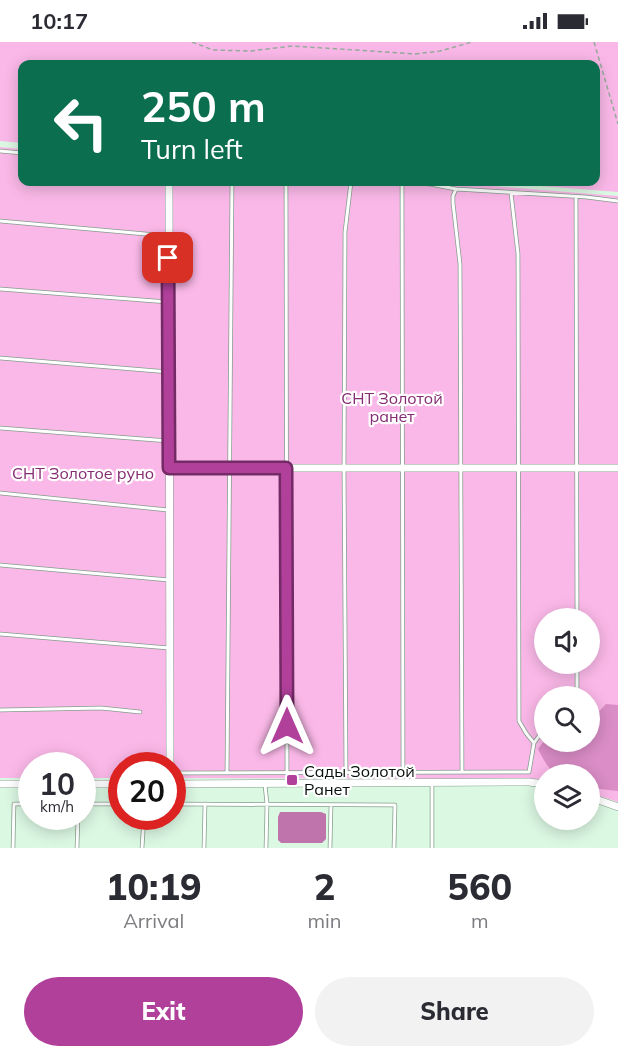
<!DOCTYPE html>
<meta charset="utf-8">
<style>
:root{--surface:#fff;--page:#f2f2f3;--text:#2b2b33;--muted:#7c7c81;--accent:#b1409b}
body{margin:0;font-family:Mulish,sans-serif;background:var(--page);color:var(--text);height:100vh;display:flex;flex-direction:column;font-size:22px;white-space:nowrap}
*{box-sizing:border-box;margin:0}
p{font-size:20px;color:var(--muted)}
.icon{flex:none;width:33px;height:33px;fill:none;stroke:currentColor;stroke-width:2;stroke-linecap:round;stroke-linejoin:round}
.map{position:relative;height:806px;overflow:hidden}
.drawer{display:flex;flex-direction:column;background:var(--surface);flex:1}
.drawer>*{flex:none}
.hud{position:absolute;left:18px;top:18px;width:582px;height:126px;border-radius:12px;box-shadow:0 3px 15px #0003;background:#0b6e4f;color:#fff;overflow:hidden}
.buttons{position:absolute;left:534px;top:566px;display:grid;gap:12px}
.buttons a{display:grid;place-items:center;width:66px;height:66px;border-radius:50%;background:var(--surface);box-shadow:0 3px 15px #0003;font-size:30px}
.speed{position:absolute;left:18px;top:710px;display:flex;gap:12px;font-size:30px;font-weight:700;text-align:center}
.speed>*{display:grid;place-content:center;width:78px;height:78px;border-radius:50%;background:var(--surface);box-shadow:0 3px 15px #0003;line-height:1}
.speed small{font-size:15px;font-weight:400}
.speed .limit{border:9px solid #d22;background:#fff;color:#111}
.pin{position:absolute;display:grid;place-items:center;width:51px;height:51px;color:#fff;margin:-26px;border-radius:12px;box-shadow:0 3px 9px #0006}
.me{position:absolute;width:66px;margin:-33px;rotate:0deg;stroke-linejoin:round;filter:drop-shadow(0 0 4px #0008)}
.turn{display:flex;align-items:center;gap:21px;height:126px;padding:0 24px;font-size:27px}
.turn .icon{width:78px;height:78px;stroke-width:2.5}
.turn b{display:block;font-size:42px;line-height:51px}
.eta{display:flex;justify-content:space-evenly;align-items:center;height:102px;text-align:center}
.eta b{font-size:36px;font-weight:800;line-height:42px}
.primary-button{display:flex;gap:12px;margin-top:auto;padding:12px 24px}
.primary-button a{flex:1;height:69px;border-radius:36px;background:var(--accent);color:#fff;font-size:24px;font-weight:800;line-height:69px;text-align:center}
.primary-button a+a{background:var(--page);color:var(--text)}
.status{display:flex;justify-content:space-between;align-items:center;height:42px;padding:0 30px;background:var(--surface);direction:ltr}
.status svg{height:16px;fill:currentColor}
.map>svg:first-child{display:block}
</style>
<div class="status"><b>10:17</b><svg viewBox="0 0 49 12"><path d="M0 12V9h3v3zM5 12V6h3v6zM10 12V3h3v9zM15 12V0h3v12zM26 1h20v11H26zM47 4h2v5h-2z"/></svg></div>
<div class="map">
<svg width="618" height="806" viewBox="0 0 618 806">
<rect width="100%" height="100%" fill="#dbf8e3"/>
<!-- green -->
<path fill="#fab8e8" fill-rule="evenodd" d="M 0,0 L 618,0 L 618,150 L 489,140 L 596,140 L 596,22 L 22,22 L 22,101 L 0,99 Z
M 0,105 L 22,107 L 22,140 L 442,140 L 618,154 L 618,760 L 590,751 L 590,732 L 544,732 L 544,737 L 173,736 L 172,723 L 122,723 L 121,736 L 83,736 L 82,723 L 32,723 L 31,736 L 0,736 ZM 544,576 L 590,576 L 590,621 L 544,621 ZM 544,654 L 590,654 L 590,699 L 544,699 Z"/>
<!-- forest -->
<path fill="#da8dc6" d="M 606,662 L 618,663 L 618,749 L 590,746 L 590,732 C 556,732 554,739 538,707 L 544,699 L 590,699 L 590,679 Z"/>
<!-- water -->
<path fill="#bf74ac" d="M 280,770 L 321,770 L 326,772 L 326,797 L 322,801 L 281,801 L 278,798 L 278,775 Z"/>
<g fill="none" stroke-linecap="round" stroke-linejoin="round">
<defs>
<path id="lane" d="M 0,109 L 22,111
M 286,140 L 287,731
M 386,140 L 430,142 L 456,147 L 586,155 L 618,159
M 402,141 L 403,731
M 456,147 L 453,154 L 453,161 L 460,222 L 462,730
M 511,151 L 518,212 L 519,679 L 526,691 L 534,701
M 576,155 L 577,576
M 0,179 L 168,194
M 0,247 L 168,260
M 0,316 L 169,330
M 0,386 L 169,399
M 0,451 L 168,468
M 0,523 L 169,538
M 0,592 L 169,606
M 577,621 L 577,654
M 0,668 L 101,666 L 140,670
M 172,731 L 529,730 L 534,701 L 544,687
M 227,731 L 232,140
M 346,731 L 344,426 L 345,190 L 351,140
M 265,743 L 267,762 L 266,806
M 82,762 L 122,762
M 172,762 L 395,763 L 394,806
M 13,806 L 14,762 L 32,762
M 77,806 L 78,774
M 142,806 L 144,774
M 204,806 L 205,762
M 330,806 L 331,763
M 432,806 L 432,741"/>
<path id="street" d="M 169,140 L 170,723
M 169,426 L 618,426
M 0,742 L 32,742
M 82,742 L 122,742
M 172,742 L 529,740 L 544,742
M 590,755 L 618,765"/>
</defs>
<!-- lane casing -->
<use href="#lane" stroke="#839e8b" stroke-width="4.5"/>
<!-- street casing -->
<use href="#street" stroke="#839e8b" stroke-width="8"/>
<!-- path -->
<path stroke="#95ab9b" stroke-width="1.5" stroke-dasharray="4.5 3" stroke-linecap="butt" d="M 192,0 L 213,8 L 250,9 L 293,4 L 415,12 L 440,9 L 472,0
M 594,0 L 618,82"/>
<!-- lane -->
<use href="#lane" stroke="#fff" stroke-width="3"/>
<!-- street -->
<use href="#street" stroke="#fff" stroke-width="7"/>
</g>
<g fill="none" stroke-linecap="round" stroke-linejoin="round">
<defs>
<path id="route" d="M 168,216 L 169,426 L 286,426 L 287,684"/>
</defs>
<!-- route casing -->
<use href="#route" stroke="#732a65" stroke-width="15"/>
<!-- route -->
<use href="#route" stroke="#b1409b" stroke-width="10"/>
</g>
<!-- markers -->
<rect fill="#b1409b" stroke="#fff" stroke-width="2" x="286" y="732" width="12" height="12" rx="3"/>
<g text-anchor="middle" stroke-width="4.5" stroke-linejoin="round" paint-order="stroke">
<!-- park labels -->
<g font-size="16" fill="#842b72" stroke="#fff">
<text x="392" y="362">СНТ Золотой<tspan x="392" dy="18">ранет</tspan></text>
<text x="83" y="437">СНТ Золотое руно</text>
</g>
<!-- poi labels -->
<g font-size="16" fill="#050e08" stroke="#fff" text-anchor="start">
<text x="304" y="735">Сады Золотой<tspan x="304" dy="18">Ранет</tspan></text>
</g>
</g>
</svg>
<div class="buttons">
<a><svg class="icon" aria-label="sound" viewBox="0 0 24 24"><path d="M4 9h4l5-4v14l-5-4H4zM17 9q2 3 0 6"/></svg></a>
<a><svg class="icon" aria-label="search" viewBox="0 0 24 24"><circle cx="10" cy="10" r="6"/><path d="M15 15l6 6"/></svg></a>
<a><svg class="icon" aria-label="layers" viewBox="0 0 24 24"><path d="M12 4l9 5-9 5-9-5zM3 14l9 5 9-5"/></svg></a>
</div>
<div class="speed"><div>10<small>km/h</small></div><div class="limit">20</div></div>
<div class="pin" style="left:168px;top:216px;background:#d93025"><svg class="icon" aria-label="arrive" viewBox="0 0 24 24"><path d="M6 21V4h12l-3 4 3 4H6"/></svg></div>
<svg class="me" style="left:287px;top:684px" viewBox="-20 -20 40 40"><path d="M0-17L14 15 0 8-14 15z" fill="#b1409b" stroke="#fff" stroke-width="4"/></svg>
<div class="hud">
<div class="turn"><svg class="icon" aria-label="left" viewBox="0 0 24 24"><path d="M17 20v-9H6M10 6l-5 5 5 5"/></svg><div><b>250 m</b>Turn left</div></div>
</div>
</div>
<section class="drawer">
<div class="eta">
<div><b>10:19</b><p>Arrival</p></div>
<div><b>2</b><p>min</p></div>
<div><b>560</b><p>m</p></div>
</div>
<div class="primary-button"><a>Exit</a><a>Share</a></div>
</section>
